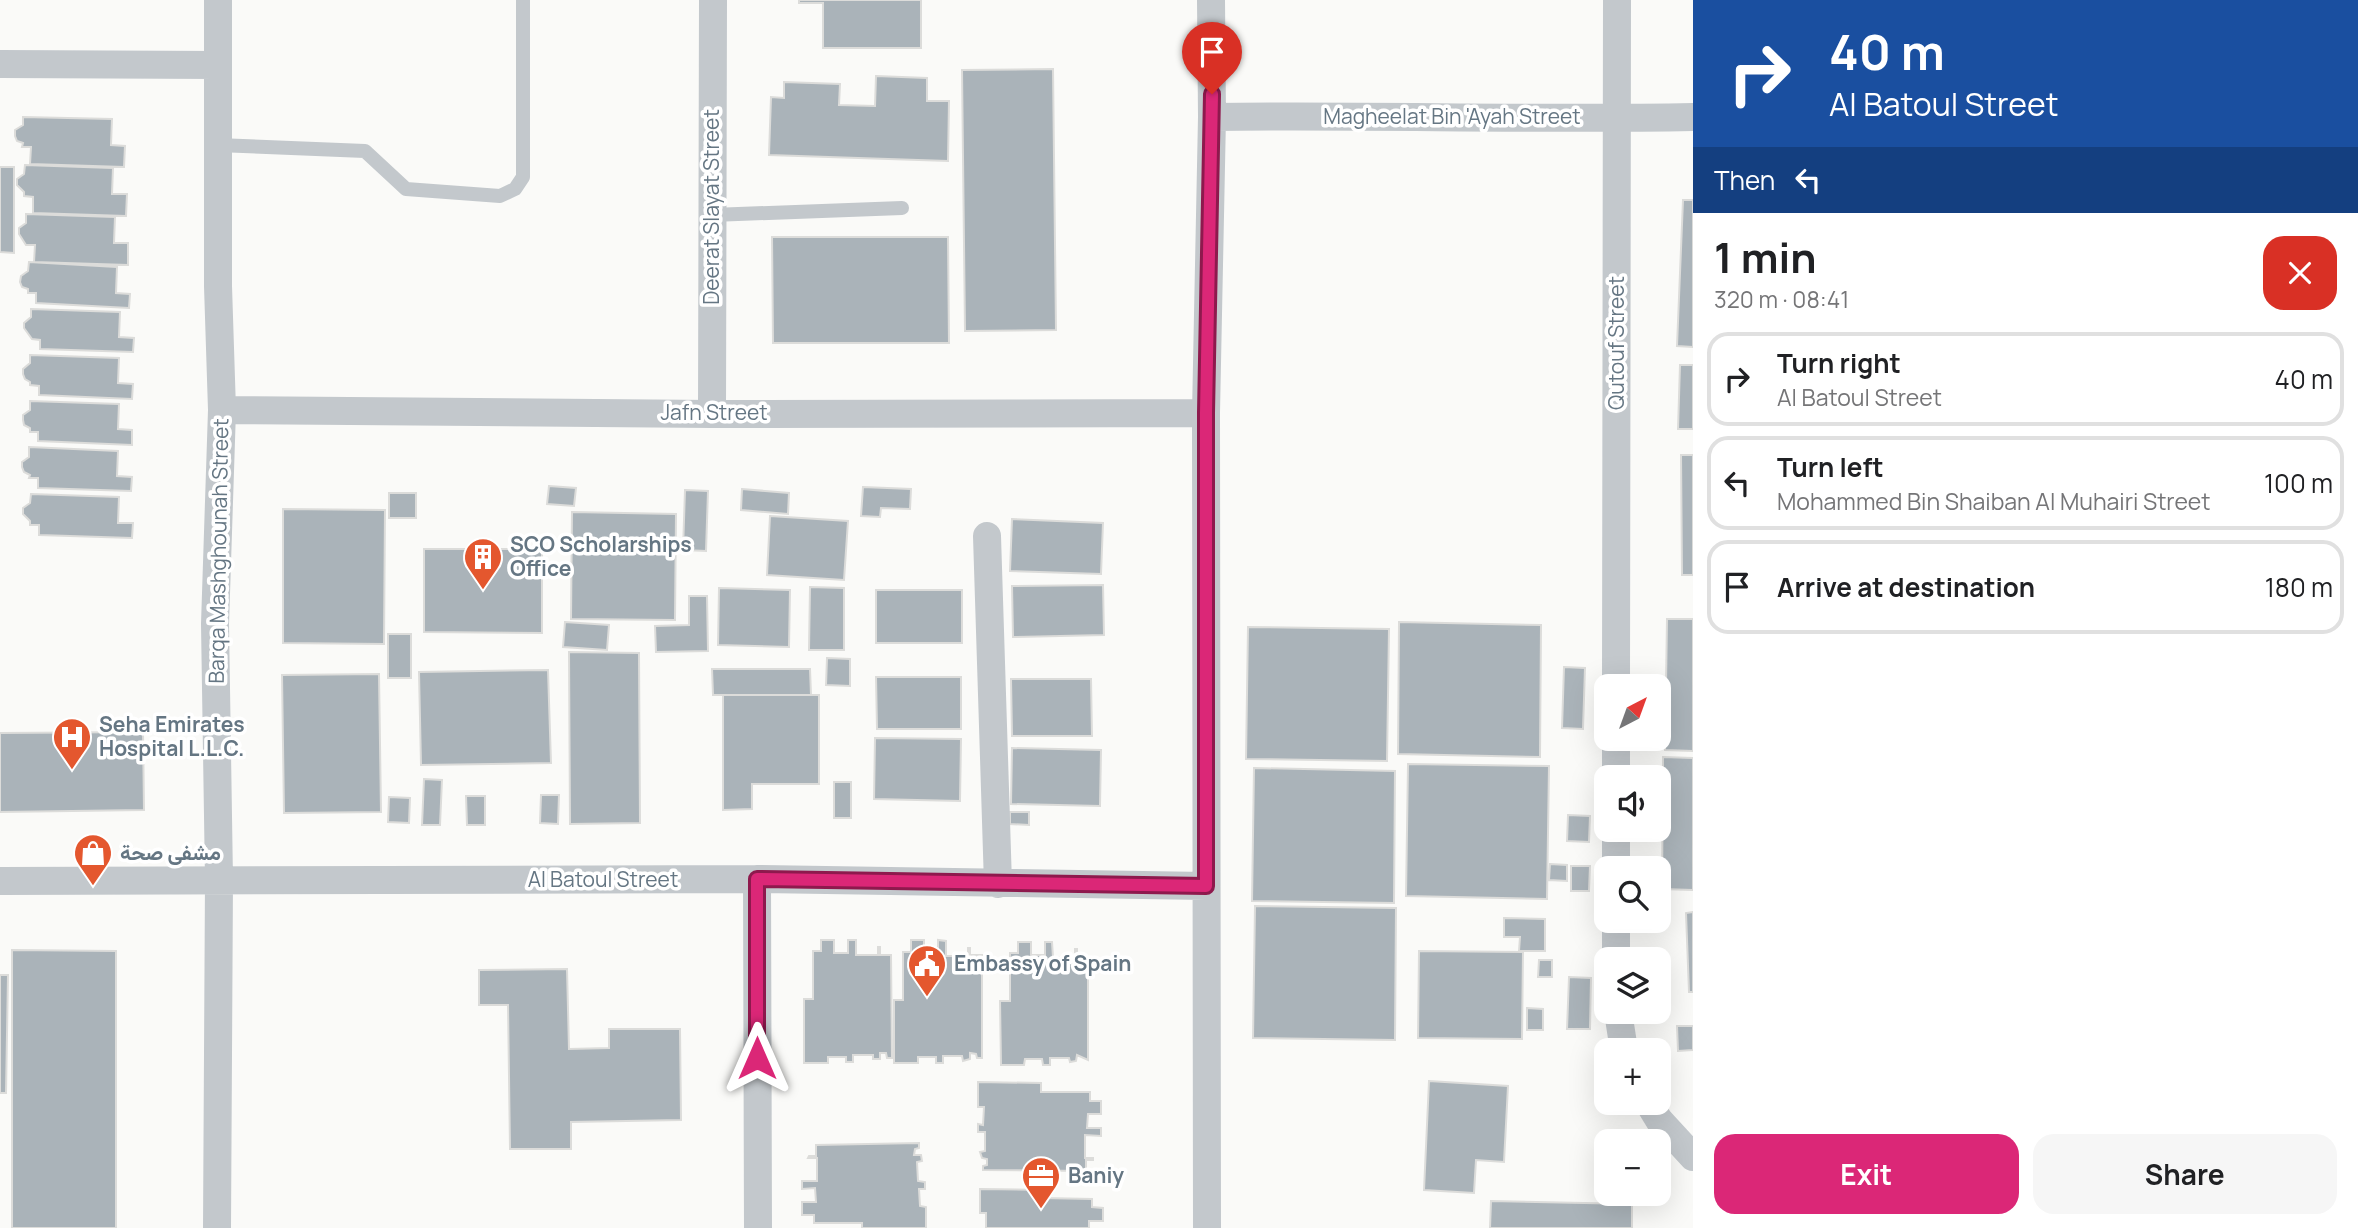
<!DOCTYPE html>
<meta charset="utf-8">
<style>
:root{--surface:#fff;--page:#f6f6f6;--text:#202124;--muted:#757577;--line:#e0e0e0;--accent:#db2777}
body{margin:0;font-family:Manrope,Vazirmatn,sans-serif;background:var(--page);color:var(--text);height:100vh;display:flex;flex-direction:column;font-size:26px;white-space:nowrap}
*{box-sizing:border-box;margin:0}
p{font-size:23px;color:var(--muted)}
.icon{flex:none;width:38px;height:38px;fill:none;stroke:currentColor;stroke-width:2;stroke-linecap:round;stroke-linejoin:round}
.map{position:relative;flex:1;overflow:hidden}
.side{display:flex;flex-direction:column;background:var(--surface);width:665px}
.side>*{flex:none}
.guide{background:#1a4fa0;color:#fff;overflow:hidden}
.needle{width:46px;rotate:41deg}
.tools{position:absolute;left:1594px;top:674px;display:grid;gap:14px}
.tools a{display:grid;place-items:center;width:77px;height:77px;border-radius:14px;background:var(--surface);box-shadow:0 7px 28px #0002;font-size:35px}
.pin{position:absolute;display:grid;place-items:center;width:60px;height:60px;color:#fff;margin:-72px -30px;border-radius:50% 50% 50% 0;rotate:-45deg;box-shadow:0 0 7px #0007}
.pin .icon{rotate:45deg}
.me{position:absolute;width:77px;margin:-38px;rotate:0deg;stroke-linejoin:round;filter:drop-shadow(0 0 5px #0008)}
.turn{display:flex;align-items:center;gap:24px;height:147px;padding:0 21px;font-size:32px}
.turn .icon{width:91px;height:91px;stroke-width:2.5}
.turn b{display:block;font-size:49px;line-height:60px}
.then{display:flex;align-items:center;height:66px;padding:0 21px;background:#0003;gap:14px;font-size:26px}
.round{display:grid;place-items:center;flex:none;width:74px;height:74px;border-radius:21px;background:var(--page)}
.overview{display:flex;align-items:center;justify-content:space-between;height:119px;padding:0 21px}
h1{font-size:42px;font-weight:700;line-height:52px}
.button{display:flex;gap:14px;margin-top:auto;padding:14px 21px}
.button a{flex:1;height:80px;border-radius:21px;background:var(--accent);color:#fff;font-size:28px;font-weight:700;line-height:80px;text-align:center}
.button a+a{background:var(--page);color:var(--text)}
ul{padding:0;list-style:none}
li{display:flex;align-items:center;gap:21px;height:94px;margin:0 14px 10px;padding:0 7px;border:4px solid var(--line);border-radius:21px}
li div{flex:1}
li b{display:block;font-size:26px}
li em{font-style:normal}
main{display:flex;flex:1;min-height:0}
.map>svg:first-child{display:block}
</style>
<main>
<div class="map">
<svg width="1693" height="1228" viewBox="0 0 1693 1228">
<rect width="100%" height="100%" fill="#fafaf8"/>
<!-- building -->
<path fill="#aab3b9" stroke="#dcdcda" stroke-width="2" d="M 799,0 L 921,0 L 921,48 L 823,48 L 823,3 L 799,3 Z
M 1053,69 L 1056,330 L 965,331 L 962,70 Z
M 876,76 L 927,78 L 927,101 L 949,101 L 948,161 L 769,155 L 771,97 L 784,98 L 784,82 L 840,84 L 839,105 L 875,106 Z
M 23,117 L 112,119 L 111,145 L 125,146 L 124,167 L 30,164 L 31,147 L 22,147 L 23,143 L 17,141 L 15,136 L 15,130 L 23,125 Z
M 25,165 L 113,168 L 112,194 L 127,194 L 126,216 L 33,213 L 33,197 L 24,196 L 24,192 L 17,185 L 17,179 L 24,174 Z
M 0,167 L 14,167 L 14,253 L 0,252 Z
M 1683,200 L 1693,200 L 1693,347 L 1677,346 Z
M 26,214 L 115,217 L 114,243 L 128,243 L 128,265 L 34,262 L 35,245 L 26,245 L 19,234 L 19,228 L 26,223 Z
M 772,237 L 948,237 L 949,343 L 773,343 Z
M 29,262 L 117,267 L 116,293 L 130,294 L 129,308 L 36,303 L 36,293 L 28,293 L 28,289 L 22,287 L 20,282 L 21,276 L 28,271 Z
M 31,309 L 120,312 L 119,337 L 134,338 L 133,352 L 40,349 L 40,340 L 32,339 L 24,328 L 24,323 L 31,317 Z
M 30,355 L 119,358 L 118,383 L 133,384 L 132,399 L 39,395 L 39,386 L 30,385 L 30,382 L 25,379 L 23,374 L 23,369 L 30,363 Z
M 1680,365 L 1693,365 L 1693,429 L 1678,429 Z
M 30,401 L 119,404 L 118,429 L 132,430 L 132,445 L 38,441 L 38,432 L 30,432 L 30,428 L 24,425 L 23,420 L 23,415 L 30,410 Z
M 29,447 L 118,451 L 117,476 L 132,477 L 131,491 L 38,488 L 38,478 L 29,478 L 30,475 L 24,472 L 22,467 L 22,462 L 29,457 Z
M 1681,455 L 1693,455 L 1693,575 L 1682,575 Z
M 549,486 L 576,488 L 574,506 L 547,504 Z
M 863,487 L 911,489 L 910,509 L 881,508 L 880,517 L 861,516 Z
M 742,489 L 789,493 L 788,514 L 741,510 Z
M 685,490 L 708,491 L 706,551 L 683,550 Z
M 389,493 L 416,493 L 416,518 L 389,518 Z
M 31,494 L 119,497 L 118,523 L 133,523 L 132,538 L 39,535 L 39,525 L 30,525 L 30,521 L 23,514 L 23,508 L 30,503 Z
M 283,509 L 385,510 L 384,644 L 283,643 Z
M 572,512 L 676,514 L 675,620 L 571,619 Z
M 770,516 L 848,521 L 844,580 L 767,575 Z
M 1012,519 L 1103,523 L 1101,574 L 1010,571 Z
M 424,549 L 542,549 L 542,633 L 424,632 Z
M 1103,585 L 1104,635 L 1013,637 L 1012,586 Z
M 810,587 L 844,588 L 844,650 L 809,650 Z
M 719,588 L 790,590 L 789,647 L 718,645 Z
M 876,590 L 962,590 L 962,643 L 876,643 Z
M 689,596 L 707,596 L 708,651 L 656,652 L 655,626 L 689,625 Z
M 1667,619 L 1693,619 L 1693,751 L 1665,750 Z
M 565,622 L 609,625 L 607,650 L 563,647 Z
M 1399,622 L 1541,625 L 1540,757 L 1398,754 Z
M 1248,627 L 1389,629 L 1387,761 L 1246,759 Z
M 388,634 L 411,634 L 411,678 L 388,678 Z
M 569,652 L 639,653 L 640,823 L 570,824 Z
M 827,658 L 850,659 L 850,686 L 826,685 Z
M 1564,667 L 1585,668 L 1583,729 L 1562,728 Z
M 712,669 L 810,669 L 811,695 L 713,695 Z
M 548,670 L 551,763 L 421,765 L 419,672 Z
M 379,674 L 381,812 L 284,813 L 282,675 Z
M 876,677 L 961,677 L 961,729 L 877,729 Z
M 1011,679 L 1091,679 L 1092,736 L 1012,736 Z
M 723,695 L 819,695 L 819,784 L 752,784 L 752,809 L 723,810 Z
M 143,732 L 144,810 L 0,812 L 0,733 Z
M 875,738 L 961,739 L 960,801 L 874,799 Z
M 1012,748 L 1101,750 L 1100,806 L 1011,804 Z
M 1663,757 L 1693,758 L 1693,890 L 1662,889 Z
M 1408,764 L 1549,766 L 1547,899 L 1406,896 Z
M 1254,768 L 1395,771 L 1394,903 L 1252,901 Z
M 424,779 L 442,780 L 440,825 L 422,825 Z
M 834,782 L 851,782 L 851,818 L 834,818 Z
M 541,795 L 559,795 L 558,824 L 540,823 Z
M 466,796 L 485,796 L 485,825 L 467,825 Z
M 389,797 L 410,798 L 409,823 L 388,822 Z
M 1010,812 L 1029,812 L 1029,825 L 1010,824 Z
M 1568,815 L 1590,816 L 1589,842 L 1567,841 Z
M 1550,864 L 1567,865 L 1567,881 L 1549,880 Z
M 1571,866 L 1590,866 L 1589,891 L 1571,891 Z
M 1255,906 L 1396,908 L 1395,1040 L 1253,1038 Z
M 1693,912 L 1693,992 L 1689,992 L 1686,913 Z
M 1504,918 L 1545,919 L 1545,951 L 1519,951 L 1520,937 L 1504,937 Z
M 821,940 L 834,940 L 834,953 L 848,953 L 848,940 L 856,940 L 856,955 L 878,955 L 878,947 L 880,947 L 880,955 L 891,955 L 892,1058 L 887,1058 L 886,1053 L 880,1053 L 880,1059 L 873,1059 L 873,1055 L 853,1055 L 853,1062 L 846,1062 L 846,1057 L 828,1057 L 828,1063 L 804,1063 L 804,999 L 813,999 L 813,951 L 821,951 Z
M 911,940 L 924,940 L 924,954 L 938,954 L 938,940 L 946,941 L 946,956 L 968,956 L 968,948 L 970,948 L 970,955 L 982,955 L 982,1058 L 977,1058 L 976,1054 L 970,1053 L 970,1059 L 963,1061 L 962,1056 L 943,1056 L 943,1063 L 936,1063 L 936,1057 L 918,1057 L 918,1063 L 894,1063 L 894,1000 L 903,1000 L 903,952 L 911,952 Z
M 1018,942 L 1031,942 L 1031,955 L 1045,955 L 1045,942 L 1052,942 L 1053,957 L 1075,958 L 1075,949 L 1077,949 L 1077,957 L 1088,957 L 1088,1060 L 1077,1055 L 1076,1061 L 1070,1062 L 1069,1058 L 1050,1058 L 1050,1065 L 1043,1065 L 1042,1059 L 1025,1059 L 1024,1065 L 1001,1065 L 1000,1001 L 1010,1001 L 1010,953 L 1018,953 Z
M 12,950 L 116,951 L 116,1228 L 12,1228 Z
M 1419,951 L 1523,952 L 1522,1039 L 1418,1038 Z
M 1539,960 L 1552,960 L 1552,977 L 1538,977 Z
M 567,969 L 569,1049 L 609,1048 L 609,1029 L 680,1029 L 681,1120 L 571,1122 L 571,1149 L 510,1149 L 508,1005 L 479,1005 L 479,970 Z
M 0,975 L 8,975 L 6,1093 L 0,1093 Z
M 1569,977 L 1591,978 L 1590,1029 L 1567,1029 Z
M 1527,1008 L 1543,1009 L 1543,1030 L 1527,1030 Z
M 1630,1012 L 1651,1012 L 1651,1022 L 1630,1022 Z
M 1677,1026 L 1693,1026 L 1693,1050 L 1678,1051 Z
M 1429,1081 L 1508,1086 L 1504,1162 L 1476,1160 L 1474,1193 L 1424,1190 Z
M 978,1082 L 1041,1083 L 1041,1092 L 1090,1092 L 1090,1101 L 1101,1101 L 1101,1114 L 1088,1114 L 1087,1128 L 1101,1128 L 1101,1136 L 1085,1135 L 1085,1158 L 1093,1158 L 1093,1160 L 1086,1160 L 1086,1171 L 983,1170 L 983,1166 L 987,1165 L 987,1159 L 982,1158 L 980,1152 L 985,1151 L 985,1132 L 978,1132 L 978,1124 L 983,1125 L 984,1107 L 978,1107 Z
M 919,1143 L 919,1148 L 915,1149 L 914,1155 L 921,1155 L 922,1161 L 917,1162 L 918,1181 L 925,1182 L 925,1189 L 919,1189 L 920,1206 L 926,1207 L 926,1228 L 862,1228 L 862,1223 L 814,1223 L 814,1215 L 802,1215 L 802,1202 L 816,1202 L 815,1188 L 802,1189 L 802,1181 L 817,1181 L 817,1158 L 808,1158 L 809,1156 L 816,1156 L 816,1145 Z
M 980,1189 L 1044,1190 L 1043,1198 L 1092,1199 L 1092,1207 L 1103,1208 L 1103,1221 L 1089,1221 L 1089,1228 L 986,1228 L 986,1213 L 980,1213 Z
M 1491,1201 L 1632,1204 L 1632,1228 L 1490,1228 Z"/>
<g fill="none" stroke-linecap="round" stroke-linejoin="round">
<!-- lane -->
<path stroke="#c3c8cc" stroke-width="14" d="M 217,145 L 365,151 L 406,189 L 500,196 L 515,189 L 523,177 L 523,0
M 712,215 L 902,208"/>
<!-- street -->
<path stroke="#c3c8cc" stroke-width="28" d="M 0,64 L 217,65
M 1212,117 C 1372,115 1533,120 1693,117
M 222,410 L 712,414 L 1206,413
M 712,414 L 713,0
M 987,536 L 998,884
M 1616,686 L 1617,0
M 1616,777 L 1616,738
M 1616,868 L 1616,830
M 757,879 L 758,1228
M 0,881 L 757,879 L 1206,886
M 1616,959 L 1616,920
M 1618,1012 L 1624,1050
M 1648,1102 L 1659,1120 L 1693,1157
M 217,1228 L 219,880 L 215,624 L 222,410 L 218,286 L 218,0
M 1207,1228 L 1206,413 L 1212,117 L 1211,0"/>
</g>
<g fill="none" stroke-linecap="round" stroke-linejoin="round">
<defs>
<path id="route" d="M 757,1058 L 757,879 L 1206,886 L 1206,413 L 1212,94"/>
</defs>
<!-- route casing -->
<use href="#route" stroke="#8e194d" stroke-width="18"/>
<!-- route -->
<use href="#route" stroke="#db2777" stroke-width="12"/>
</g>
<!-- icons -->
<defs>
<symbol id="building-pin" viewBox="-11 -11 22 30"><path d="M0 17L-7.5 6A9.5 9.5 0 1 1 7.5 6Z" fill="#e4572e" stroke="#fff"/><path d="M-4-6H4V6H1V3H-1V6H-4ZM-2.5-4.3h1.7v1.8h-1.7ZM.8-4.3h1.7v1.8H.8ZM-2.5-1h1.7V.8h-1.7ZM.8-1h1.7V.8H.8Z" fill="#fff"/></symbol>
<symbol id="hospital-pin" viewBox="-11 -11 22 30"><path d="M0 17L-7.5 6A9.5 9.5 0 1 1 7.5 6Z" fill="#e4572e" stroke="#fff"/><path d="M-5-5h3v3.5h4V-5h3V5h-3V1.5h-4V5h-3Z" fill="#fff"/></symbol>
<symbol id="shop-pin" viewBox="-11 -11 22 30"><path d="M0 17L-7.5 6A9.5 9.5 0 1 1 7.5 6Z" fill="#e4572e" stroke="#fff"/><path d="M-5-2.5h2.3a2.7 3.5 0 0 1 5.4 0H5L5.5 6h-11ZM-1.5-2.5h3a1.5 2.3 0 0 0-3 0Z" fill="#fff"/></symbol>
<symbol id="civic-pin" viewBox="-11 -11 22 30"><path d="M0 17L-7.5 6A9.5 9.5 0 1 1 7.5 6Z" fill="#e4572e" stroke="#fff"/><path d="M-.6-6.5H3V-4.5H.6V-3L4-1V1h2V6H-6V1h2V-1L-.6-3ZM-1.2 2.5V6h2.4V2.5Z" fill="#fff"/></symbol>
<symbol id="office-pin" viewBox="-11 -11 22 30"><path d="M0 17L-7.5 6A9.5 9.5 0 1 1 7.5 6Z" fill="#e4572e" stroke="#fff"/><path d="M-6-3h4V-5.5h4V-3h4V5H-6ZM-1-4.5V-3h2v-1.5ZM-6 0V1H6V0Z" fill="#fff"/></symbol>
</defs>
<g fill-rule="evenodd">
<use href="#building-pin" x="461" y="535" width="44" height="60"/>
<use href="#hospital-pin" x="50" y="715" width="44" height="60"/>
<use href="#shop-pin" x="71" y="831" width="44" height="60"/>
<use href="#civic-pin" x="905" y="942" width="44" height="60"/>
<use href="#office-pin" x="1019" y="1154" width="44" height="60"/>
</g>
<g text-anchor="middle" stroke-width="7" stroke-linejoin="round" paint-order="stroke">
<!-- street labels -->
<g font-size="21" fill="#657683" stroke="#fff">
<text x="1452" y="124">Magheelat Bin 'Ayah Street</text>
<text transform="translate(712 207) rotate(-90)" y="7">Deerat Slayat Street</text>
<text transform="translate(1617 343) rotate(-90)" y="7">Qutouf Street</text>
<text x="714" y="420">Jafn Street</text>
<text transform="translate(219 551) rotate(-89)" y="7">Barqa Mashghounah Street</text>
<text x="603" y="887">Al Batoul Street</text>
</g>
<!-- poi labels -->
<g font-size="21" font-weight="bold" fill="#657683" stroke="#fff" text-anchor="start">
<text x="510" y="552">SCO Scholarships<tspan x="510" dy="24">Office</tspan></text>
<text x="99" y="732">Seha Emirates<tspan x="99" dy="24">Hospital L.L.C.</tspan></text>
<text x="120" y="860">مشفى صحة</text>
<text x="954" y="971">Embassy of Spain</text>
<text x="1068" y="1183">Baniy</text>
</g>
</g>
</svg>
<div class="tools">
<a><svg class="needle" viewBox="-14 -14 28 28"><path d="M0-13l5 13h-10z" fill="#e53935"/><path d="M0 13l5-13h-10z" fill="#757577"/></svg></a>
<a><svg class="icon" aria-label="sound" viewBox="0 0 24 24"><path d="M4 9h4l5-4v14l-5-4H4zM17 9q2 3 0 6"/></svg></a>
<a><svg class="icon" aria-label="search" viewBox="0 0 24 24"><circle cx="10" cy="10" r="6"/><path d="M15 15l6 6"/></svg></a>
<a><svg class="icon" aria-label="layers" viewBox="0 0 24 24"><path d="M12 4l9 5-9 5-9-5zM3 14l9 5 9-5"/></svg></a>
<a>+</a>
<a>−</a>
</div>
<div class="pin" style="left:1212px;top:94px;background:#d93025"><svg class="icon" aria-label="arrive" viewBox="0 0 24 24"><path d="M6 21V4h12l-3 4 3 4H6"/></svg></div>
<svg class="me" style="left:757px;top:1058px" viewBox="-20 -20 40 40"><path d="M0-17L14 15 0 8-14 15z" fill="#db2777" stroke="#fff" stroke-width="4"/></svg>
</div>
<section class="side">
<div class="guide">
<div class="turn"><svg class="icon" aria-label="right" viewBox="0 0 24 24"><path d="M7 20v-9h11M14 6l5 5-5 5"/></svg><div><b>40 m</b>Al Batoul Street</div></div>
<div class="then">Then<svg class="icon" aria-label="left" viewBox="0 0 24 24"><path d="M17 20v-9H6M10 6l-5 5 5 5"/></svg></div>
</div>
<div class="overview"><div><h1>1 min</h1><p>320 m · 08:41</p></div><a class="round" style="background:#d93025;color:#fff"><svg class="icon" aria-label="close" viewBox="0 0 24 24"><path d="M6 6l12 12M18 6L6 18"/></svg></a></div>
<ul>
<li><svg class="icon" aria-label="right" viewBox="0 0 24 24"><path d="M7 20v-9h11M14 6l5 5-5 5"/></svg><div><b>Turn right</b><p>Al Batoul Street</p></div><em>40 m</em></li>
<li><svg class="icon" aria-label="left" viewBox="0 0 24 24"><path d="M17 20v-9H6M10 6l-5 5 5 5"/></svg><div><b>Turn left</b><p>Mohammed Bin Shaiban Al Muhairi Street</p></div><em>100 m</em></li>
<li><svg class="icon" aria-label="arrive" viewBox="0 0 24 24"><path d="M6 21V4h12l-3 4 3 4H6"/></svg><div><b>Arrive at destination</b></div><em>180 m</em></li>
</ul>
<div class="button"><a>Exit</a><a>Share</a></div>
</section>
</main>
